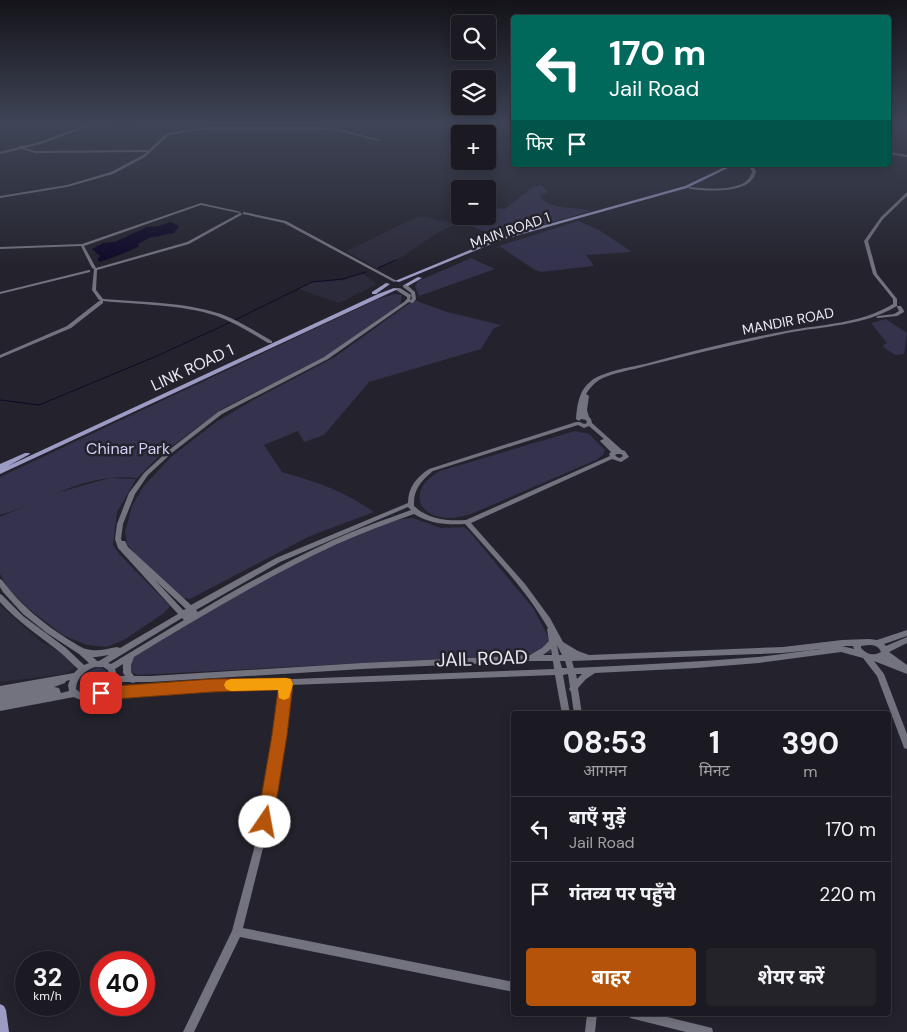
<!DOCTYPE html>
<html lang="hi">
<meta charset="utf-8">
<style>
:root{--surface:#1b1a22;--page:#24232a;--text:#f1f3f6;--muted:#a0a1a5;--line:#393840;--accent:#b45309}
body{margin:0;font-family:"DM Sans","Noto Sans Devanagari",sans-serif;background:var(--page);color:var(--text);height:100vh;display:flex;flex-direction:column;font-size:19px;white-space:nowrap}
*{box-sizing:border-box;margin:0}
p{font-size:16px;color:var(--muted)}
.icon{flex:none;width:28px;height:28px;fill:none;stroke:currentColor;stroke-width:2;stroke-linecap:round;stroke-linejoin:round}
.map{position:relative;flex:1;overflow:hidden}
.panel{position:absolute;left:511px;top:711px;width:380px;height:305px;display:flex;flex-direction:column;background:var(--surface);border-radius:5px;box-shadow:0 2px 12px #0003,0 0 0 1px var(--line)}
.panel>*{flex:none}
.hud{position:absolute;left:511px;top:15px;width:380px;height:152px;border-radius:5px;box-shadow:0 2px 12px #0003,0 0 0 1px var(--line);background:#00695c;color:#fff;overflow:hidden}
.buttons{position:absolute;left:451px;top:15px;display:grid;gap:10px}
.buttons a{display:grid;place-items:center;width:45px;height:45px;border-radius:5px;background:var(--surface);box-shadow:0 2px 12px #0003,0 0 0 1px var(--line);font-size:25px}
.speed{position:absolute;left:15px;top:951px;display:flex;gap:10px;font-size:25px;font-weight:700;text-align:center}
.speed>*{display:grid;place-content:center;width:65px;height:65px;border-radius:50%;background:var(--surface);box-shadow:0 2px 12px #0003,0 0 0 1px var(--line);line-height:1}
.speed small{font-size:12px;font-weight:400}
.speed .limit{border:8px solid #d22;background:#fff;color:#111}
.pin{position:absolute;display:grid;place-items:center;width:42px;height:42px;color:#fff;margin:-21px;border-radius:10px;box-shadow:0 2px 8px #0006}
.me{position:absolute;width:55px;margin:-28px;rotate:12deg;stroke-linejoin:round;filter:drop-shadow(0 0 4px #0008)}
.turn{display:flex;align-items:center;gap:18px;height:105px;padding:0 15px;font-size:22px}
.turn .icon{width:65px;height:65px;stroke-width:2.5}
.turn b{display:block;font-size:35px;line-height:42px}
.then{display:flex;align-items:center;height:48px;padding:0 15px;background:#0003;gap:10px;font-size:19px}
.eta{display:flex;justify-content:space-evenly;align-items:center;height:85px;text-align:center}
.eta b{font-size:30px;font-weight:700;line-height:35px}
.primary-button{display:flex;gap:10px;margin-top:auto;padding:10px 15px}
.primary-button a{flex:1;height:58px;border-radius:5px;background:var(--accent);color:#fff;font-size:20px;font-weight:700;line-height:58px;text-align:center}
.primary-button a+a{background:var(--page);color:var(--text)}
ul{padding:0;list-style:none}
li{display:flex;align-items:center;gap:15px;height:65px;padding:0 15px;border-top:1px solid var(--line)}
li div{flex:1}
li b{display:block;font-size:19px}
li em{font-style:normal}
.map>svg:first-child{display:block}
</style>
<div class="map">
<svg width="907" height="1032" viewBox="0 0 907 1032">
<rect width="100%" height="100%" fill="#24232d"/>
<!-- built -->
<path fill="#2c2b3b" d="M 419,216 L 456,224 L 437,233 L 402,257 L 376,268 L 346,251 Z
M 362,273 L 375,282 L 375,285 L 339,303 L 299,289 L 312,282 L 343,280 Z
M 0,605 L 40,641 L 72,659 L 78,664 L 74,668 L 65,674 L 0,682 Z"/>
<!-- green -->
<path fill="#34324d" d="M 541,185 L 548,192 L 540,196 C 550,211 576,206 591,211 L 503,236 L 495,236 L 467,224 L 478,216 L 488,216 L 488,209 L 489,208 L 505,209 L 533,187 Z
M 578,221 L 599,230 L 632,252 L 586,255 L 594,266 L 541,272 L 535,270 L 499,246 Z
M 471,258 L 495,269 L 419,296 L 415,286 L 418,281 Z
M 395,294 L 402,295 L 400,305 L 326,356 L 222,409 L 159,456 L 137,478 C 85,472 47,501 0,515 L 0,477 L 378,299 Z
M 414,300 L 447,312 L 501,325 L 493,329 L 481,349 L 369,382 L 324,435 L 304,442 L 298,431 L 264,445 L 282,472 C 319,483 342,490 374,512 L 310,536 L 190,599 L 179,597 L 137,556 L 127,544 L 125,532 L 132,506 L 143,487 L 171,457 L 216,422 L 253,400 L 335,357 Z
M 886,319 L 907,333 L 904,354 L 895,355 L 882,346 L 887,343 L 871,323 Z
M 575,431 L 589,434 L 605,450 L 603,455 L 596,460 L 471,514 C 463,516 456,518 448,518 C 413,516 410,487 440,471 Z
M 110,478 L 136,479 L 117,512 L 113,545 L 120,555 L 170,606 L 164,613 L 124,640 L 106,647 L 87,645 L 63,635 L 30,610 L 8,588 L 0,574 L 0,517 L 53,494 Z
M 413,518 L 441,528 L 464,527 L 469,531 L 533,608 L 549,638 L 551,653 L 138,675 L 122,668 L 123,664 C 196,616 270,569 352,537 C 372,529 391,519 413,518 Z
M 100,667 L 106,671 C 106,684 96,693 83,695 L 78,691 C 79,679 88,669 100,667 Z"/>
<!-- water -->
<path fill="#0f0928" d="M 171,222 L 179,226 L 174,233 L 149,238 L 138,244 L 139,246 C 134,250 108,259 100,262 L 97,259 L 100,256 L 92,249 L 103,243 L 115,242 L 147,227 L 159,226 Z"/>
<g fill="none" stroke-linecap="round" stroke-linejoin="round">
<!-- stream -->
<path stroke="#0f0928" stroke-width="1" d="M 197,123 L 222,123
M 71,133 L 151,123 L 177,123
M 0,139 L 43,133 L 64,133
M 378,268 L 396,260
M 235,320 L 312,282 L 343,279 L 366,272
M 0,400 L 39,405 L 157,356 L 231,322"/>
<!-- secondary -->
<path fill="#73737f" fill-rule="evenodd" d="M 97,123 L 101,123 L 87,127 L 41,144 L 25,148 L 35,151 L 149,150 L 167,133 L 207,127 L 321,127 L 339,129 L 380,140 L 379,141 L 339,131 L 321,129 L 207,129 L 169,135 L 145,157 L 113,174 L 67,187 L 0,198 L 0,196 L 67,185 L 111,172 L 143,155 L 147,152 L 35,153 L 22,149 L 0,154 L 0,152 L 19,147 L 19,146 C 29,146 40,142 50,138 C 66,132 81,126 97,123 Z
M 889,152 L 907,155 L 907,157 L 889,154 Z
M 748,165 L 752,165 L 756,171 C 752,195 708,191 690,189 L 688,188 L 690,187 C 706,189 749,193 752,171 Z
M 906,193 L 907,193 L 907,196 L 883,219 L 868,241 L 877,274 L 897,299 L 897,306 C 864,326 823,326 787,333 C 739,343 692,354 646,366 C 632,370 611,373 599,380 C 593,384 589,389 586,394 L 589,396 L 587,410 L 589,417 L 591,419 L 592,423 L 622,450 L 625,451 L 629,457 L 621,462 L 612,459 L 471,523 L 525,584 L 550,618 L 563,642 L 578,651 L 589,655 L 783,647 L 842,640 L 869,639 L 877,640 L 907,630 L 907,636 L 884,644 L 886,646 L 907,637 L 907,643 L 889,652 L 907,665 L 907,674 L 874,661 L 884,674 L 907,734 L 907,749 L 904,748 L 903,745 L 877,676 L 863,658 L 841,652 L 759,663 L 696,668 L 595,673 L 586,679 L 578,688 L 582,714 L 574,714 L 571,692 L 569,689 L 570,687 L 568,674 L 563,675 L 570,714 L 562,714 L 555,675 L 290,685 L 274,804 L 243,928 L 514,982 L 514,992 L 240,937 L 194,1032 L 183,1032 L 232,931 L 266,804 L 282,686 L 212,688 L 103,696 C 92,701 85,703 74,697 L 0,711 L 0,686 L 74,673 L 78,669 C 72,664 67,658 61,653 C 40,636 18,622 0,602 L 0,594 L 2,595 L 23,616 L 66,648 L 84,665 L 89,663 L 79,654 L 47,633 L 23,614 L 3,592 L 0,587 L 0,579 L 2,580 C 20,605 44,624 69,640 C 75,643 81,648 86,649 C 97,652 106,649 117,647 L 120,648 L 178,614 L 118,548 L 115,539 L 117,524 L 129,493 L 144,473 L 169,450 L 218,412 L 324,357 L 404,302 L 407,299 L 407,297 L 396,290 L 396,288 L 400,288 L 411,295 L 410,300 L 412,299 L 411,293 L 403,287 L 403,285 L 407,285 L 415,292 L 416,299 L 413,303 L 409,302 L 328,359 L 222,414 L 173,452 L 148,475 L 135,494 L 123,524 L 121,539 L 122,541 L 125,541 L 128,547 L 191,605 L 276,558 L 408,503 C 408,487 417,477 429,469 L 576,422 L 580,422 L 584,424 L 587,423 L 586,420 L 581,419 L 579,421 L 576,419 C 577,405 579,390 591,381 C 602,372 630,367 645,364 C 692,351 739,340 786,331 C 822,324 861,324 893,304 L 893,299 L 873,274 L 864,241 L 881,217 ZM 578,425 L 584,428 L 589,426 L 604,439 L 601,440 L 600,441 L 611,452 L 609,454 L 610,456 L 466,520 C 447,521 429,520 414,506 C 413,490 421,481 433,471 ZM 617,454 L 621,454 L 623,456 L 620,458 L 617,457 L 615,455 ZM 408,507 L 411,510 C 384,520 357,529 331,541 C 286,562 241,586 198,612 L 196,610 L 280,562 ZM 414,514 C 430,524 447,525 465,524 C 494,557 526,589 548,628 L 547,629 L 549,641 L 542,648 L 530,655 L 362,663 L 151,676 L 134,676 L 131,672 L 131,665 L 134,657 C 200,617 266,577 337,544 C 362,533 388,523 414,514 ZM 155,580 L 186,609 L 183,610 ZM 182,618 L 184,620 L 111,664 L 108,663 ZM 557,645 L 562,655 L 559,655 ZM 869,645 C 874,645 879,646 881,652 C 874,656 867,655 861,648 L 861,646 ZM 842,646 L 853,646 L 854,649 ZM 551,649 L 552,655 L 543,655 ZM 821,649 C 800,651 778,655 757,657 C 696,662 635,665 574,668 L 572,661 L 783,653 ZM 109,655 L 99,661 L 97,661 L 93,657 L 96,657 ZM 530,661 L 553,661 L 554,669 L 212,682 L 111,689 L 115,682 L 130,682 L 133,683 L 136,682 L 151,682 L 362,669 ZM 560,661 L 565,661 L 567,668 L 562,668 ZM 123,664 L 123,673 L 125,676 L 117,676 L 115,669 ZM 95,667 L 103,667 L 108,670 C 112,688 89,703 76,689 C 77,677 84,671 95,667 ZM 576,674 L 582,674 L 577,679 ZM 70,680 L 68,685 L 69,691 L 61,693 L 59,688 L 54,687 L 65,683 L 66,681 Z
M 201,203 L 241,212 L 239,213 L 201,205 L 84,246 L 96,268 L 187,242 L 240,213 L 243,214 L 189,244 L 97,270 L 96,290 L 103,299 C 142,302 184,302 221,314 C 239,321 255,331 272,341 L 272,343 L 268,343 C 252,333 235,323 217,316 C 181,304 140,305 103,301 L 103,303 L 71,328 L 0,358 L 0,355 L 67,326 L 99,301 L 101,301 L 99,300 L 92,290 L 94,269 L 92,268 L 81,246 L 0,249 L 0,247 L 82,244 Z
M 244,212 L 286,221 L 397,281 L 394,282 L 284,223 L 243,214 L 243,212 Z
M 89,270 L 90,270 L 90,272 L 0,294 L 0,292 Z
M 897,306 L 901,306 L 904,311 L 904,312 L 897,316 L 878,318 L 876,317 L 878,316 L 894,314 L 899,311 L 897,307 Z
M 587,1014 L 597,1014 L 595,1032 L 585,1032 Z
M 629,1014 L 655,1014 L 708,1027 L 712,1028 L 713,1032 L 686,1032 L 630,1018 Z"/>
<!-- primary -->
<path fill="#9c9bc4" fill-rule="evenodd" d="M 729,165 L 734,165 L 687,188 L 501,240 L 399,282 L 395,281 L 499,238 L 685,186 Z
M 418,277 L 422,278 L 408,286 L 404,285 Z
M 386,283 L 390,284 L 376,294 L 372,294 L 372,292 Z
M 394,288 L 398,289 L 0,474 L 0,469 L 2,469 L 0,469 L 0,464 L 25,453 L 29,453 L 30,454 L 8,466 L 378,294 Z
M 0,1004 L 4,1006 L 6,1010 L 9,1032 L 0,1032 Z"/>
</g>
<!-- sky -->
<linearGradient id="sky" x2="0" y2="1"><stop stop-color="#141319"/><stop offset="0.46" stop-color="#3f4557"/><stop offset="1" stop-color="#3f4557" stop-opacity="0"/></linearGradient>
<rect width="907" height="267" fill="url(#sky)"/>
<!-- route -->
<path fill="#b45309" stroke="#753606" d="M 286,678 L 291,679 L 293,684 L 287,735 L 273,822 L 271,827 L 265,830 L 260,827 L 257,822 L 272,735 L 278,690 L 212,692 L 101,700 L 96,698 L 94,693 L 96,689 L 101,687 L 212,679 Z"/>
<!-- slow -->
<path fill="#f59e0b" d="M 286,678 L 291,679 L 293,684 L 289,698 L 284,700 L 279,698 L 278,690 L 231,691 L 226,689 L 224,685 L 226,681 L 231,679 Z"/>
<g text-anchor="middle" stroke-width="5" stroke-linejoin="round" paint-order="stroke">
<!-- far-street labels -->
<g font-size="14" fill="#e9e9f0" stroke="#24232d">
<text transform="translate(510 230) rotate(-19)" y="5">MAIN ROAD 1</text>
<text transform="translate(788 321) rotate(-11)" y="5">MANDIR ROAD</text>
</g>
<!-- street labels -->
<g font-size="16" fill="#e9e9f0" stroke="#24232d">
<text transform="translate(192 367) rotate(-25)" y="6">LINK ROAD 1</text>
</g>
<!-- park labels -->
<g font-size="16" fill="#cfcef5" stroke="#24232d">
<text x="128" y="454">Chinar Park</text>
</g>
<!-- near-street labels -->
<g font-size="19" fill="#e9e9f0" stroke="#24232d">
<text transform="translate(482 658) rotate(-2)" y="7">JAIL ROAD</text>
</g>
</g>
</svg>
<div class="buttons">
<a><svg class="icon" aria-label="search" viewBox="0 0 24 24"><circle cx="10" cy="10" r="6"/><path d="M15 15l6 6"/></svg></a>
<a><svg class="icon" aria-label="layers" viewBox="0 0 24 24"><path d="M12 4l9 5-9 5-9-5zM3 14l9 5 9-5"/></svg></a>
<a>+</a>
<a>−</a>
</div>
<div class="speed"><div>32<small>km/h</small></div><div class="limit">40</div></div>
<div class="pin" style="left:101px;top:693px;background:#d93025"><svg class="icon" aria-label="arrive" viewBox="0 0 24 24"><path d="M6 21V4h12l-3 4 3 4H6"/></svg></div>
<svg class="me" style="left:265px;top:822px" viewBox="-20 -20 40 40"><circle r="19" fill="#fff"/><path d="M0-13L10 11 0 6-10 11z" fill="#b45309"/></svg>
<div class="hud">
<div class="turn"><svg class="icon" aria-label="left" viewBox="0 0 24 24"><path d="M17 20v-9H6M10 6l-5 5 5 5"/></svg><div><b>170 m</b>Jail Road</div></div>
<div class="then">फिर<svg class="icon" aria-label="arrive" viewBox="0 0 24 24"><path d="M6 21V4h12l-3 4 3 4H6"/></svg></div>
</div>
<section class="panel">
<div class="eta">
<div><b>08:53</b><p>आगमन</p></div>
<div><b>1</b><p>मिनट</p></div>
<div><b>390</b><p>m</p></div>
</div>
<ul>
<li><svg class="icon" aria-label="left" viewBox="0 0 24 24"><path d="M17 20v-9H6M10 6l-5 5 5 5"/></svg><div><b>बाएँ मुड़ें</b><p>Jail Road</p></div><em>170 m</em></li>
<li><svg class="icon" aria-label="arrive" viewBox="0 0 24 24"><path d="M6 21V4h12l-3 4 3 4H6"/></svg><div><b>गंतव्य पर पहुँचे</b></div><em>220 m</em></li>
</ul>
<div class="primary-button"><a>बाहर</a><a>शेयर करें</a></div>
</section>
</div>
